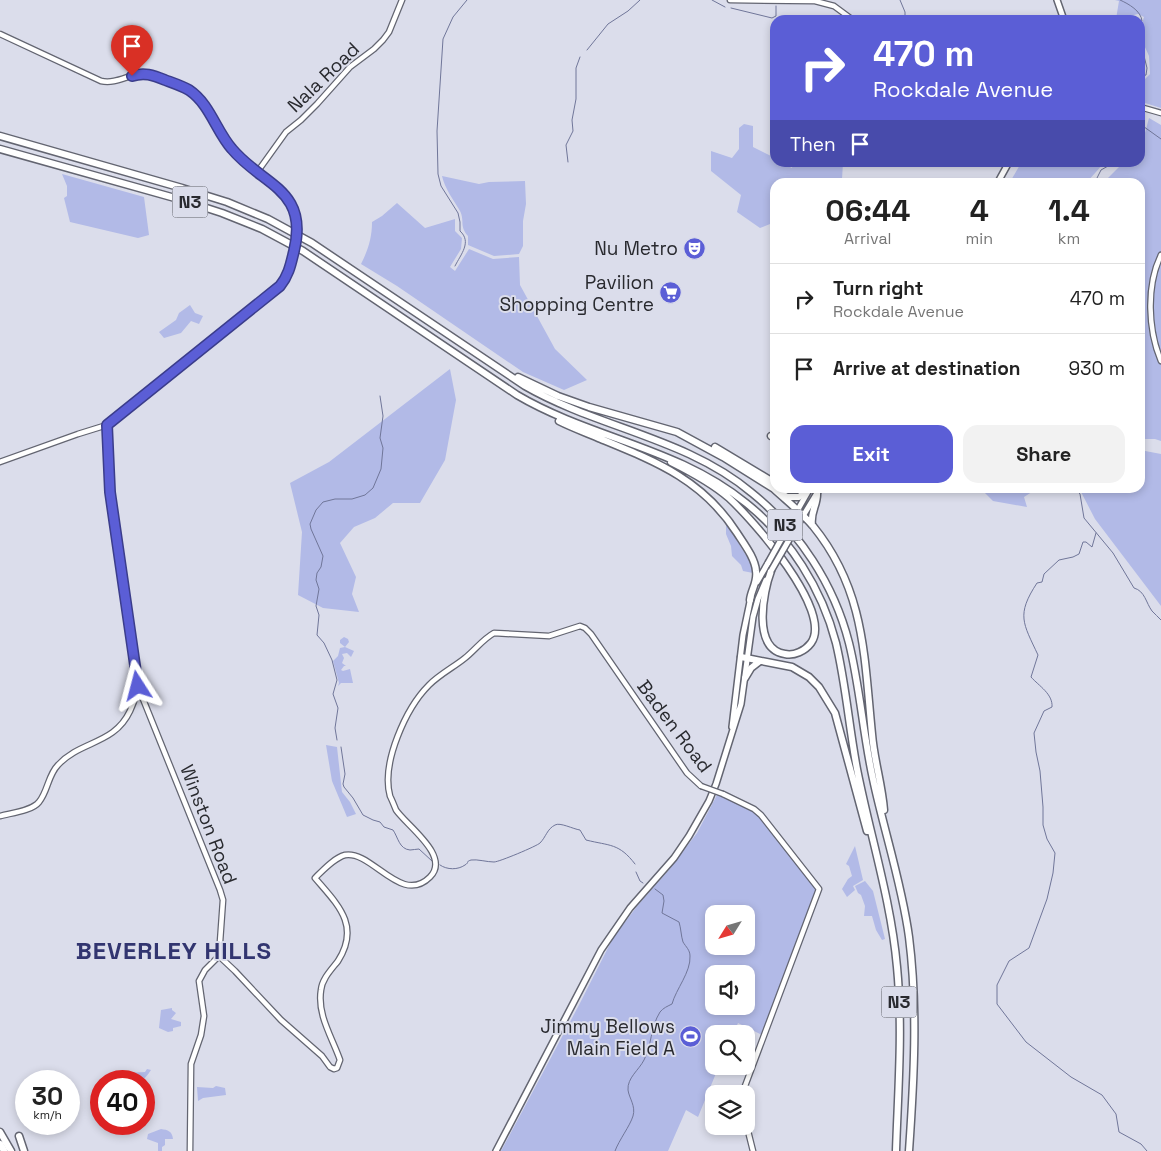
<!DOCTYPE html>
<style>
:root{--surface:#fff;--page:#f2f2f2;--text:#222;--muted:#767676;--line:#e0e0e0;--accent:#5b5ed6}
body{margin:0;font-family:"Space Grotesk",sans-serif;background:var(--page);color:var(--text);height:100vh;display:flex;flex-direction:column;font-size:19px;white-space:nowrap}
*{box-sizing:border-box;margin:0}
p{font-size:16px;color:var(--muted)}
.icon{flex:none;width:28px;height:28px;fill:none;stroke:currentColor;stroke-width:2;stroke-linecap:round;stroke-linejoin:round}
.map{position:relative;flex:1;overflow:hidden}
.drawer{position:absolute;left:770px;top:178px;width:375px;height:315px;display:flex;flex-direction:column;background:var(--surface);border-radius:15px;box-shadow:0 2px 8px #0003}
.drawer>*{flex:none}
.banner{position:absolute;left:770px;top:15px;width:375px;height:152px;border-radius:15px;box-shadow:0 2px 8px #0003;background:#5b5ed6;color:#fff;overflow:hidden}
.needle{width:32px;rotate:233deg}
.tools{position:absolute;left:705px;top:905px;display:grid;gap:10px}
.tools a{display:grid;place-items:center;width:50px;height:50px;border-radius:10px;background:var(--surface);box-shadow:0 2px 8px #0003;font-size:25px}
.speed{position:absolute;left:15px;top:1070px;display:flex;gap:10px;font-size:25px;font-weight:700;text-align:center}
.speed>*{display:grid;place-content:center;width:65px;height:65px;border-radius:50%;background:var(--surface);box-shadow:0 2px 8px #0003;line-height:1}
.speed small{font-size:12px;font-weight:400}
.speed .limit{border:8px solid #d22;background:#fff;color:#111}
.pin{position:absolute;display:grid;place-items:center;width:42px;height:42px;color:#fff;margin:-51px -21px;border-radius:50% 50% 50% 0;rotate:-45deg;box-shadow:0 0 5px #0007}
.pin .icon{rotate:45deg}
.me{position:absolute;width:55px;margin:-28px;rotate:351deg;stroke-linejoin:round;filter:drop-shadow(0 0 4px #0008)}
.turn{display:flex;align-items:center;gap:18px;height:105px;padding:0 20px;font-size:22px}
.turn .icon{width:65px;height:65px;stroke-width:2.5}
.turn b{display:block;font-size:35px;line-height:42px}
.then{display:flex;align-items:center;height:48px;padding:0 20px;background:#0003;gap:10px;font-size:19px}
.eta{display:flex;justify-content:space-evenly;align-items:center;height:85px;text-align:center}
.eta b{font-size:30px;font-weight:700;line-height:35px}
.button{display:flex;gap:10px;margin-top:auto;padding:10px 20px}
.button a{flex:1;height:58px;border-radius:15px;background:var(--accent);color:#fff;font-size:20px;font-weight:700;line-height:58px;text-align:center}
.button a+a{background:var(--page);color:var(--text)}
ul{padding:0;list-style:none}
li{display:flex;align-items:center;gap:15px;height:70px;padding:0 20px;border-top:1px solid var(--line)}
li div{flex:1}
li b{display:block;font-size:19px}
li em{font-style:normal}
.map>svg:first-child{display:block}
</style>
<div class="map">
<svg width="1161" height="1151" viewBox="0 0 1161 1151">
<rect width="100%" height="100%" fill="#dbddeb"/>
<!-- green -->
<path fill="#b2bae7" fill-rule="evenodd" d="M 1115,0 L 1161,0 L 1161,108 L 1145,103 L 1145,89 L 1144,80 L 1150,74 L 1149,56 L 1140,36 L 1140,24 L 1142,24 L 1144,17 L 1138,14 L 1116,19 L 1119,1 Z
M 1149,118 L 1161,125 L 1161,441 L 1155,439 L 1140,439 L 1140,182 L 1104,182 L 1123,163 L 1140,162 L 1140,147 L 1142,144 Z
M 744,124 L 753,126 L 753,147 L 775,158 L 775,162 L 782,163 L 792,168 L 793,163 L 843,163 L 842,179 L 815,178 L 814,182 L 775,182 L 775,222 L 760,228 L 737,212 L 741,195 L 711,171 L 711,151 L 732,158 L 739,149 L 739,128 Z
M 1021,163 L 1021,162 L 1104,163 L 1087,182 L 1010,182 Z
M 62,174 L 144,197 L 149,235 L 138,238 L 70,222 L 64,198 L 67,196 L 67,186 Z
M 442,176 L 479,184 L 489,182 L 525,181 L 526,204 L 523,221 L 523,246 L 519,254 L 494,256 L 468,245 L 468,236 C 459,226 465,221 460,211 C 453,199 445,189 442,176 Z
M 397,203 L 425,228 L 455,219 L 455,231 L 462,238 L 461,249 L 450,267 L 455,271 L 469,249 L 493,259 L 519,257 L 520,285 L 555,349 L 587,380 L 564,390 L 523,372 L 397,286 L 361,264 C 368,250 372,238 372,222 L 382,216 Z
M 190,305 L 195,313 L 203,316 L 199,324 L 191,321 L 181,333 L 164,338 L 159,332 L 176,320 L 179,313 Z
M 450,369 L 456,400 L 445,460 L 420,503 L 393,503 L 375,518 L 354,527 L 340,543 L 356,577 L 352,594 L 359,612 L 323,608 L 298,595 L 302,532 L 290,483 L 329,462 Z
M 1140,450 L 1161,454 L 1161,606 L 1095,519 L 1079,488 L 1140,488 Z
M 980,488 L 1038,488 L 1024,497 L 1027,507 L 993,501 Z
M 726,523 L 751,563 L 753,573 L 743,571 L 741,565 L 732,556 L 731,546 L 726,534 Z
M 344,637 L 348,639 L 349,642 L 345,647 L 354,651 L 351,657 L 347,653 L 342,654 L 344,658 L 342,663 L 346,666 L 344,666 L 341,670 L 343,671 L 350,669 L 353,683 L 341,683 L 338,686 L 339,683 L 333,661 L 338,656 L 340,648 L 345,647 L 340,643 L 340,640 Z
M 326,745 L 337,747 L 342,792 L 350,802 L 356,814 L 347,817 L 332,781 Z
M 718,793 L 754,809 L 819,889 L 762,1035 L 738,1023 L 733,1034 L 714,1034 L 714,1066 L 719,1066 L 698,1117 L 686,1110 L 668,1151 L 501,1151 L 579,1005 L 613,938 L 638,905 L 668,871 L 697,833 ZM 714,914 L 746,914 L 746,946 L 714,946 ZM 714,974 L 746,974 L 746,1006 L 714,1006 Z
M 855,846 L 863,880 L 853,886 L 855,890 L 847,897 L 842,889 L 848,879 L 852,876 L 849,866 L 846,864 Z
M 865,881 L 873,891 L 885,939 L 882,940 L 876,930 L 872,916 L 864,916 L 865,906 L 861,895 L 858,893 L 855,886 Z
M 172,1008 L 172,1010 L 176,1013 L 171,1019 L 181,1022 L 181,1026 L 173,1028 L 173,1031 L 168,1032 L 159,1028 L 161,1010 Z
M 147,1069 L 151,1070 C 143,1082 142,1081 127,1081 L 127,1076 L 120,1079 L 120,1081 L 116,1081 L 115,1072 L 126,1071 L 128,1073 L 145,1072 Z
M 216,1086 L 225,1088 L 226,1095 L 203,1098 L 198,1101 L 197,1087 L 213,1088 Z
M 161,1129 C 168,1130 172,1131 173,1139 L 165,1139 L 165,1145 L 162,1147 L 162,1151 L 158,1151 L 158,1143 L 147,1139 L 148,1134 Z"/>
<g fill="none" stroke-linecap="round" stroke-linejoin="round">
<!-- stream -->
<path stroke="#707699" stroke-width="1" d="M 712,0 L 725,7
M 900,0 L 905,12 L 905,20
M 1120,0 C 1129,4 1141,11 1142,21 L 1140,22
M 731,8 L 772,18 L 776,16 L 776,6
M 1133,20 L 1135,20
M 1140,40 L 1147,68 L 1146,75 L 1142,76 L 1141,80 L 1144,96 L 1141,105
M 587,50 L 608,24 L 628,11 L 640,0
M 1140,124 L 1161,139
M 568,162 L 566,145 L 573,131 L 572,120 L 576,99 L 576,68 L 580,57
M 1095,182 L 1101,170 L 1115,162
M 455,266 C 461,254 472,242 460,231 L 460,222 L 458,213 L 441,186 L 438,174 L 437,131 L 443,39 L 453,17 L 467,0
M 1070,488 L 1075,488 L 1080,494 L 1084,518 L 1113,553 L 1134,588 C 1145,591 1146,603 1152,611 C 1155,614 1158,617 1161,620
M 1096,533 L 1092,547 L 1086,542 L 1083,542 L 1079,554 L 1073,557 L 1059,560 L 1044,574 L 1042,582 L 1037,583 C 1016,615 1023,623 1038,655 L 1031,677 C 1039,686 1053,694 1052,707 L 1044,711 L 1034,733 L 1036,752 L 1040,771 L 1043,807 L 1043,825 L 1047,839 L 1055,853 L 1053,873 L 1047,899 L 1029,948 L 1009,961 L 997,985 L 997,1004 L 1026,1042 L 1071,1077 L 1102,1095 L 1116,1114 L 1119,1132 L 1141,1144 L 1147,1151
M 337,740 L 335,728 L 338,708 L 333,694 L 337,680 L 332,660 L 324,643 L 317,635 L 319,615 L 316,606 L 319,589 L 316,580 L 317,573 L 321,567 L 323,556 L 311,529 L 310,524 L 316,510 L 323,502 L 335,499 L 352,499 L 365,495 L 373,488 L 381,469 L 383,448 L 380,438 L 383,416 L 380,396
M 341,747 L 345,774 L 343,784 L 344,787 L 353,798 L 363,815 L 373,820 L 380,822 L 384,827 L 393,830 C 398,837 399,849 410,850 C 413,850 416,849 419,849 L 432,861
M 440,865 C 447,870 458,870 465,865 C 470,862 465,862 471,860 C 477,859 487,862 494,862 C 499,862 537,846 540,843 C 546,837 547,829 555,825 C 560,822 573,829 580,830 L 586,840 C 610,846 619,843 635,864
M 636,872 L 640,881 L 643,883
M 615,1151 C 619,1140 630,1126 633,1116 C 636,1106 629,1098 628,1090 C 627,1078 639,1070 644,1060 C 652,1045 650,1028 660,1012 C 663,1008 668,1006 672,1004 C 676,989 691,972 690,956 C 690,950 686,947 683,942 C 681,936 681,928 679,922 L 662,913 L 664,901 L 663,895 L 655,889"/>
<defs>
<path id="tertiary" d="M 730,0 L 815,1 L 834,6 L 853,20
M 0,34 L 101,81 C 120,85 134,69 153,75 C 166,79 183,85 194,94 C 211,109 217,131 230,147 C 253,175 283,180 297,218
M 1140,107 L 1161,113
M 258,171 L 286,132 L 301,120 L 317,104 L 350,67 L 374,49 L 383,40 L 389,32 L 402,0
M 1161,255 C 1146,286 1148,330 1161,361
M 0,462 L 78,434 L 107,425 L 280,286 L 287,276 L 292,262
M 137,691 L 143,699 L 220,890 L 223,900 L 219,956
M 723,794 L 754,809 L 761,815 L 819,889 L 742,1094
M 0,816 C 11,813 32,811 39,802 C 48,791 48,775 58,765 C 81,740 114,745 130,711 C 134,702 137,695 138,686 L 111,492 L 107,425
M 219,956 L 235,971 L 281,1020 L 322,1056 L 330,1067 L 334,1069 L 337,1068 L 340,1060 C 332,1037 317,1015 321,990 C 322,979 331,970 338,961 C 361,925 337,904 315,878 C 323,870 334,858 345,855 C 372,850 401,906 430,877 C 451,856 407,826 396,810 C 394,805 392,800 390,796 C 381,763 406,708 429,685 C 440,674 454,667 465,658 C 475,650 483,639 494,633 L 549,636 L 580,626 L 585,628 L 591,634 L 687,773 L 701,786
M 746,1123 L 753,1151
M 190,1151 L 191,1064 L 201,1035 L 204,1016 L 199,981 L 205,970 L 219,956"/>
<path id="secondary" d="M 1057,0 L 1064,20
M 998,182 L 1009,162
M 792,520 L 809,490
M 797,526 L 820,488
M 757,582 L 768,563
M 732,727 L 743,635 L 751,597
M 496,1151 L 601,950 L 630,908 L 674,858 L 689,836 L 709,801 L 716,784 L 741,704 L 753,617 L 758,599 L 766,580"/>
<path id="motorway" d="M 0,136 L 182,188 L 227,202 L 268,219 L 312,243 L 525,386 C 598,428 687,438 752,493 C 799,531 834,584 849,643 C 860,687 863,734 873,779 C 884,831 902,884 909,937 C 918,1008 914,1079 909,1151
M 0,149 L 182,200 L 222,213 L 262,229 L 303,251 L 517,395 C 592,439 677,447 746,503 C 790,538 822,589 836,643 C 846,685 849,727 857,769 C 870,835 891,900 897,967 C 903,1029 898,1090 896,1151
M 518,377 L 558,396 L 589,407 L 677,432 L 723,457 L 787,497 L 799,497 L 810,488
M 559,421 C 573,428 587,433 601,439 C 657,462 703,480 737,533 C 744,544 755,558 756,571 C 758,582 751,590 750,600
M 771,436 L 775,435
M 715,447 L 775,483
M 671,462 C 691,472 712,483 729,498 C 752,519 834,611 811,643 C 805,651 794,656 785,654 C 752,649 763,592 771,571
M 782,488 L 792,490 L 801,488
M 774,489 C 787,501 801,512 813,526 C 865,590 864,655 872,734 C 874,760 882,784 884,810
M 812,525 C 810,511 818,505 817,492
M 741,657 L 792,667 L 809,677 L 819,687 L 835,713 L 867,831
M 745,678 L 751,668 L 760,661
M 0,1132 L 11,1151
M 19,1136 L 24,1151
M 0,1144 L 4,1151"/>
</defs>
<!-- tertiary casing -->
<use href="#tertiary" stroke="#636571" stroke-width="7"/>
<!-- secondary casing -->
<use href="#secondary" stroke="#636571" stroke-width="8"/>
<!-- motorway casing -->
<use href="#motorway" stroke="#636571" stroke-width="9"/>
<!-- tertiary -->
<use href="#tertiary" stroke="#fff" stroke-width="4.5"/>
<!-- secondary -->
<use href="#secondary" stroke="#fff" stroke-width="5"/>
<!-- motorway -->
<use href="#motorway" stroke="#fff" stroke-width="6"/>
<defs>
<path id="tertiary-bridge" d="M 292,262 L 298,235 L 297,218
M 701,786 L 723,794"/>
<path id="secondary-bridge" d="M 768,563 L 792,520
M 771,571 L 797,526"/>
</defs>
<!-- tertiary-bridge casing -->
<use href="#tertiary-bridge" stroke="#636571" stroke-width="7" stroke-linecap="butt"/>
<!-- secondary-bridge casing -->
<use href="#secondary-bridge" stroke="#636571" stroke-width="8" stroke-linecap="butt"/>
<!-- tertiary-bridge -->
<use href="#tertiary-bridge" stroke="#fff" stroke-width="4.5"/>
<!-- secondary-bridge -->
<use href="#secondary-bridge" stroke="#fff" stroke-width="5"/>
</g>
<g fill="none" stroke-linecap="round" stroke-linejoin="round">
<defs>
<path id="route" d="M 132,76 C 144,72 153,75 165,80 C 173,83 182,86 189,90 C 210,104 216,131 232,149 C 263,186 309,189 294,251 C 291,263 289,275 280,286 L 107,425 L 110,492 L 138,686"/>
</defs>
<!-- route casing -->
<use href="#route" stroke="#3b3d8b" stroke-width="12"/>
<!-- route -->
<use href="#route" stroke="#5b5ed6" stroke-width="9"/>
</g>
<!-- icons -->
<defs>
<symbol id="theatre-disc" viewBox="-11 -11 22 22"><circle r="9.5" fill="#5b5ed6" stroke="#dbddeb"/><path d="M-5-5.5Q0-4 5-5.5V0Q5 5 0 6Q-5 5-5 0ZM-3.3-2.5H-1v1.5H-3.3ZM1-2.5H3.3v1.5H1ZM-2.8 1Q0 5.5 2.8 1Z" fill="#fff"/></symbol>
<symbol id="supermarket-disc" viewBox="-11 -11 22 22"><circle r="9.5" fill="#5b5ed6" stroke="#dbddeb"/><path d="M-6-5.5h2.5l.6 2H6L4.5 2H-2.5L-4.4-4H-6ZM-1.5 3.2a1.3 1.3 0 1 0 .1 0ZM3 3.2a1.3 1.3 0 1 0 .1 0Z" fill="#fff"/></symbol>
<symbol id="stadium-disc" viewBox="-11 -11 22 22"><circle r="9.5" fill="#5b5ed6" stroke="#dbddeb"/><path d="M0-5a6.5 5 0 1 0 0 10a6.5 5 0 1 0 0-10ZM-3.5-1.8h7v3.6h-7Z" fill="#fff"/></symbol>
</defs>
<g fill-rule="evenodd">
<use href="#theatre-disc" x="682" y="236" width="25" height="25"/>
<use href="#supermarket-disc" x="658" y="280" width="25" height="25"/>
<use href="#stadium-disc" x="678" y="1024" width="25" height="25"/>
</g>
<g text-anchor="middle" stroke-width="4" stroke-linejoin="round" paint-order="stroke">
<!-- shield labels -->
<g fill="#dbddeb" stroke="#5e6067" stroke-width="1">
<rect x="172.5" y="186.5" width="35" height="31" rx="4"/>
<rect x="767.5" y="509.5" width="35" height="31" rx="4"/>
<rect x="881.5" y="986.5" width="35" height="31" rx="4"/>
</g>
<g font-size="18" font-weight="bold" fill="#292a2f">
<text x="190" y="208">N3</text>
<text x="785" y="531">N3</text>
<text x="899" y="1008">N3</text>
</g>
<!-- street labels -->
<g font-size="19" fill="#292a2f" stroke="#dbddeb">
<text transform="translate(323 77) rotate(-44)" y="7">Nala Road</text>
<text transform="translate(675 726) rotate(53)" y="7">Baden Road</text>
<text transform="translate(209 824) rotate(69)" y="7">Winston Road</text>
</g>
<!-- poi labels -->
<g font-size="19" fill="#292a2f" stroke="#dbddeb" text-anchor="end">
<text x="678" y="255">Nu Metro</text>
<text x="654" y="289">Pavilion<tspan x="654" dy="22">Shopping Centre</tspan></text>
<text x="675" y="1033">Jimmy Bellows<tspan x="675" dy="22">Main Field A</tspan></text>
</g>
<!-- district labels -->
<g font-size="24" font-weight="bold" letter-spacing="1" fill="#323570" stroke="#dbddeb">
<text x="174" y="959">BEVERLEY HILLS</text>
</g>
</g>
</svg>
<div class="tools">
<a><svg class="needle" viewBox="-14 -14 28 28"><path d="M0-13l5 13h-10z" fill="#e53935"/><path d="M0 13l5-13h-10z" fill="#767676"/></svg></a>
<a><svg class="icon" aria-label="sound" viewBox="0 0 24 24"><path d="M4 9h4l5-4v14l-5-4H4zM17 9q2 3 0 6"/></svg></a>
<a><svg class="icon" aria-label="search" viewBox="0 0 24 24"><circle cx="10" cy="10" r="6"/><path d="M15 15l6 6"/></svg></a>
<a><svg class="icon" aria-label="layers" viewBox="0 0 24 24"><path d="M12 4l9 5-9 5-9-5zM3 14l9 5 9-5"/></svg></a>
</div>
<div class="speed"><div>30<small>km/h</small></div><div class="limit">40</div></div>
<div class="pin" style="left:132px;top:76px;background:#d93025"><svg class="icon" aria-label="arrive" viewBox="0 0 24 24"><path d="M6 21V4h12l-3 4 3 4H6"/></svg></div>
<svg class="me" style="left:138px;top:686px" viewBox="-20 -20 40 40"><path d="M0-17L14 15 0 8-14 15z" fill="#5b5ed6" stroke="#fff" stroke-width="4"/></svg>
<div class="banner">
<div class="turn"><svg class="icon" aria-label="right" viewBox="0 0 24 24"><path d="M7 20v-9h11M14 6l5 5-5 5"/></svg><div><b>470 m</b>Rockdale Avenue</div></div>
<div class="then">Then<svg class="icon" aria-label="arrive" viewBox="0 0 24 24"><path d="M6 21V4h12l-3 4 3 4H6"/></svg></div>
</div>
<section class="drawer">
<div class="eta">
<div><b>06:44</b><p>Arrival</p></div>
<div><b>4</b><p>min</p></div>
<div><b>1.4</b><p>km</p></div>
</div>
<ul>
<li><svg class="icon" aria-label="right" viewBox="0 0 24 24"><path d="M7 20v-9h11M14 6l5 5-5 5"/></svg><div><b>Turn right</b><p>Rockdale Avenue</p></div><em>470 m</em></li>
<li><svg class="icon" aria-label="arrive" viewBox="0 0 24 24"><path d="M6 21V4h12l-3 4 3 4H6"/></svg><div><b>Arrive at destination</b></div><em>930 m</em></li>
</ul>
<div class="button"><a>Exit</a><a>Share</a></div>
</section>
</div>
